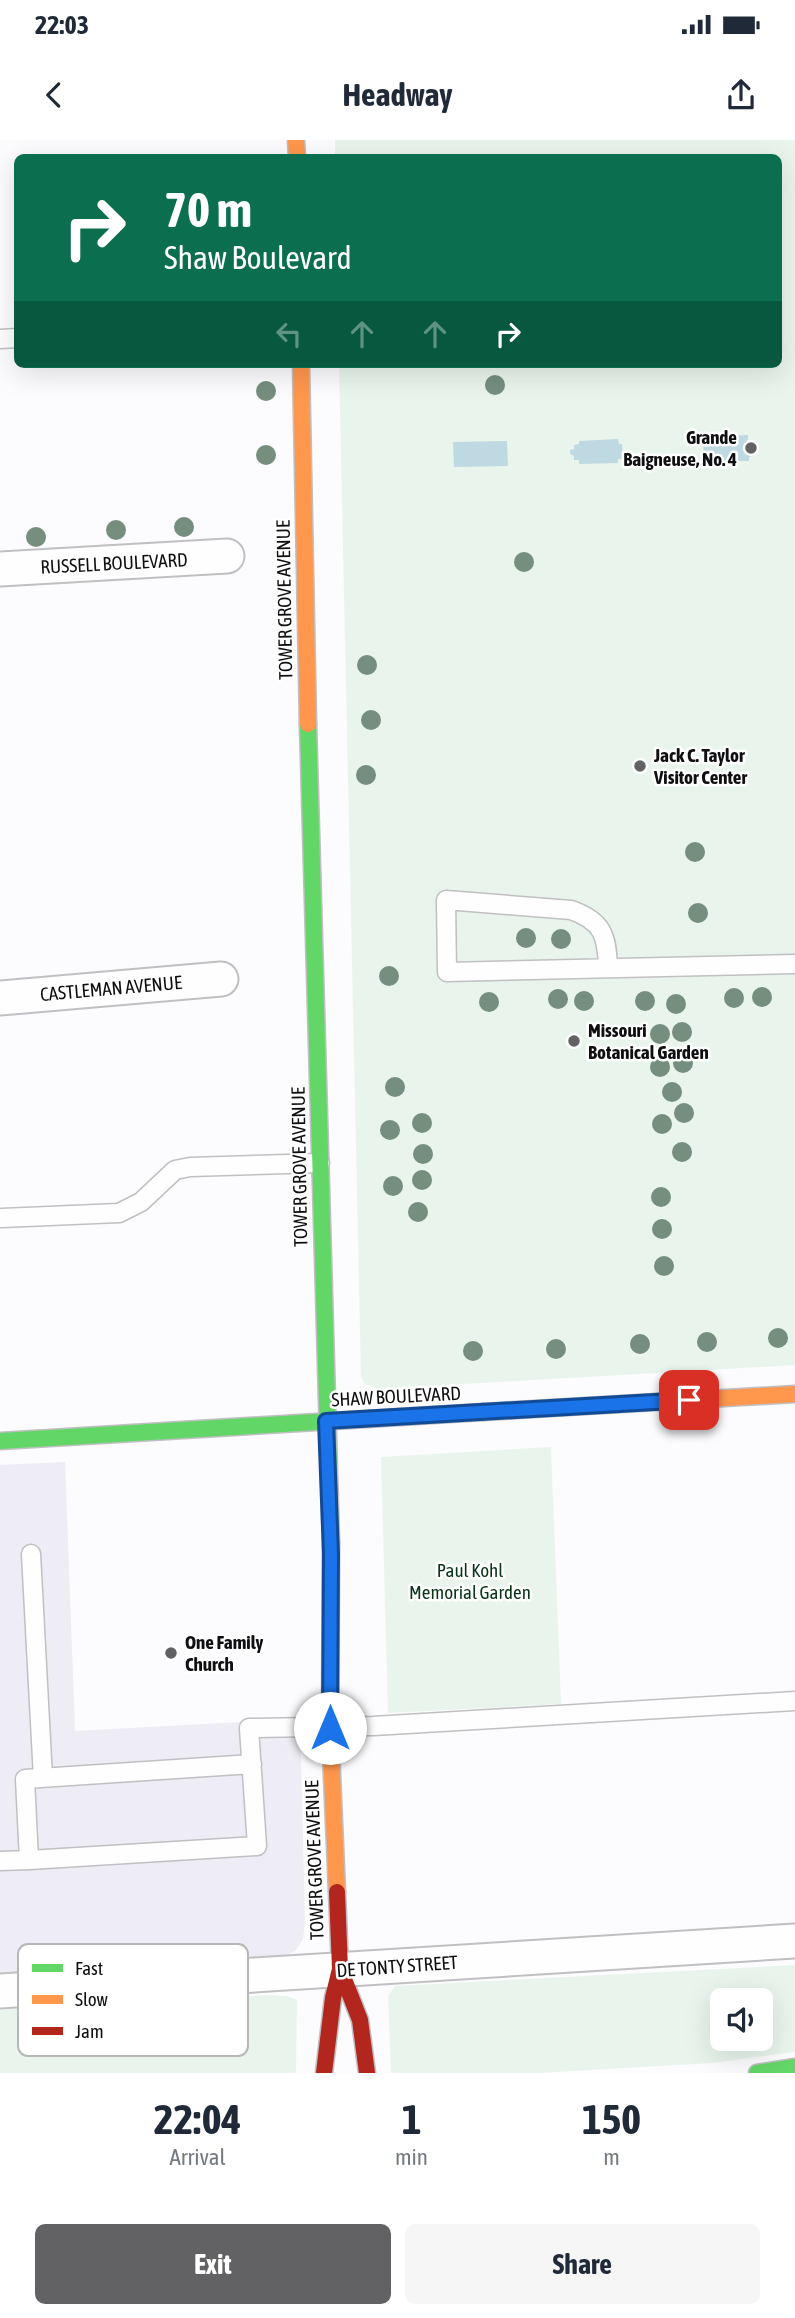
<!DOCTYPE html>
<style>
:root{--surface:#fff;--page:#f6f6f7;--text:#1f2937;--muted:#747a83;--accent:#626264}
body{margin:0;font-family:"Asap Condensed",sans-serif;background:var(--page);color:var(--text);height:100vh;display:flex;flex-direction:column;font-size:26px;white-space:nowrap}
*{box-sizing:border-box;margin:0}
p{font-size:23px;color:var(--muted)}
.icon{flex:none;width:38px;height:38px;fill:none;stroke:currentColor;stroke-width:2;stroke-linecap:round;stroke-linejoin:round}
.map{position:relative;height:1933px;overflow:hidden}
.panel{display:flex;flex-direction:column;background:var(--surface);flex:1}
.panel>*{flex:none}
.banner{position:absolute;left:14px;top:14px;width:768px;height:214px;border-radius:10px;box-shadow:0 7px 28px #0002;background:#0b6e4f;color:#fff;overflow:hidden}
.buttons{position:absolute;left:710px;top:1848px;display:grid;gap:14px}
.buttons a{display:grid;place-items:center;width:63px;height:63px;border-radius:10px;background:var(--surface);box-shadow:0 7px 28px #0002;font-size:35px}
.pin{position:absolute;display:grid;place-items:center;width:60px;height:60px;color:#fff;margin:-30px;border-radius:14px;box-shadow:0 4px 10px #0006}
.me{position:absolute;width:77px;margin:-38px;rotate:0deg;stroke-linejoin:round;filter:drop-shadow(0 0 5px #0008)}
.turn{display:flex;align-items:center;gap:24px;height:147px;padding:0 35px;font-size:32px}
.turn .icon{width:91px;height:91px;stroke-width:2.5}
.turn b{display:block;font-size:49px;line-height:60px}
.lanes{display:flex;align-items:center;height:66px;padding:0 35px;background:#0003;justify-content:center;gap:35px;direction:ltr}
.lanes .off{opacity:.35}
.eta{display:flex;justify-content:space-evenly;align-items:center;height:119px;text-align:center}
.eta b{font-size:42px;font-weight:700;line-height:49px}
.action{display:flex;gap:14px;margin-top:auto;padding:14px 35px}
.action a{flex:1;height:80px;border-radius:10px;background:var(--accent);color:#fff;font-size:28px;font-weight:700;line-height:80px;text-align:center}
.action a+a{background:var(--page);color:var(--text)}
.status{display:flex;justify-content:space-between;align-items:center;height:49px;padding:0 35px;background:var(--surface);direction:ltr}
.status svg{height:19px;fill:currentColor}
header{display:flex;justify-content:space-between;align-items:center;height:91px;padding:0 35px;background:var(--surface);font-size:32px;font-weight:700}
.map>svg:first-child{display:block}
</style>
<div class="status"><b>22:03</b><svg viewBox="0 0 49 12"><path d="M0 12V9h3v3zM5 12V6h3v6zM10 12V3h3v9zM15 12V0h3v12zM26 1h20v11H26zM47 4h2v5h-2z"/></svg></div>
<header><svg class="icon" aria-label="back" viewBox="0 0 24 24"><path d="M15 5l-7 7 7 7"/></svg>Headway<svg class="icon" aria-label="share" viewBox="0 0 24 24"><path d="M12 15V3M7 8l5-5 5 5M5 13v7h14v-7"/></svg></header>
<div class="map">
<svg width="795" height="1933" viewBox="0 0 795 1933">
<rect width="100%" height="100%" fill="#fcfbfe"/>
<!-- built -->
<path fill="#eeecf4" d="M 65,1322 L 75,1591 L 300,1579 L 305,1782 L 303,1799 L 295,1811 L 278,1819 L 0,1833 L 0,1325 Z"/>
<!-- green -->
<path fill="#e9f5ec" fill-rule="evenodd" d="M 335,0 L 795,0 L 795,1225 L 377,1249 L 364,1243 L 361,1237 L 339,224 L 779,224 L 779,18 L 335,18 Z
M 551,1307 L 561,1564 L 388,1573 L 381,1317 Z
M 795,1825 L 795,1912 L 712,1923 L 537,1933 L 391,1933 L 388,1856 L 395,1846 ZM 723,1860 L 761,1860 L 761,1899 L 723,1899 Z
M 268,1855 L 287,1856 L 297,1860 L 296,1933 L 0,1933 L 0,1870 Z"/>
<!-- water -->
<path fill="#bed9e1" d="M 748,295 L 748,301 L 752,301 L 753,305 L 758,308 L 753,311 L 753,316 L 749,317 L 749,321 L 708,321 L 708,317 L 704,317 L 703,301 L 707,301 L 707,297 Z
M 618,299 L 619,304 L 622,304 L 623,319 L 618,319 L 618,323 L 579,324 L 579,320 L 574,320 L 574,316 L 570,314 L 570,310 L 574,309 L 574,305 L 579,304 L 579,301 Z
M 507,301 L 508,326 L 454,327 L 453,302 Z"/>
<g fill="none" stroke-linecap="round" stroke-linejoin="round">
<defs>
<path id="lane" d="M 0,199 L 18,198
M 608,828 C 607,796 603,781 571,770 L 446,760 L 447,832 L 795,824
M 2,1078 L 119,1073 L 141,1062 L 175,1030 L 190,1027 L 320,1023
M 31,1414 L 43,1638
M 252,1624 L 25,1639 L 29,1720 L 257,1706 L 249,1588 L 373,1586 L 795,1561
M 0,1721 L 29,1720"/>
<path id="street" d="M 0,429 L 227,416
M 0,858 L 221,839
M 0,1851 L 795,1801"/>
<path id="fast" d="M 308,584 L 331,1402
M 0,1301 L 483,1272
M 757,1933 L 795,1927"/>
<path id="slow" d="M 296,0 L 297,18
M 301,224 L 308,584
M 483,1272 L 795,1254
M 331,1402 L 330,1588 L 337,1752"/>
<path id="jam" d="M 340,1829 L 360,1880 L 367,1933
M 324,1933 L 333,1858 L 340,1829 L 337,1752"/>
</defs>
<!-- lane casing -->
<use href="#lane" stroke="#c0bfc2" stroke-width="21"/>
<!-- street casing -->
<use href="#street" stroke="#c0bfc2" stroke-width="37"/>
<!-- fast casing -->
<use href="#fast" stroke="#c0bfc2" stroke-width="19"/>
<!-- slow casing -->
<use href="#slow" stroke="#c0bfc2" stroke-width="19"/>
<!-- jam casing -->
<use href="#jam" stroke="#c0bfc2" stroke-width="19"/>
<!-- lane -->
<use href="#lane" stroke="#fffeff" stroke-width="18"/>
<!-- street -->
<use href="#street" stroke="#fffeff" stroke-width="33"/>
<!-- fast -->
<use href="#fast" stroke="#63d668" stroke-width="16"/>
<!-- slow -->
<use href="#slow" stroke="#ff974d" stroke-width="16"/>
<!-- jam -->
<use href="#jam" stroke="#b3261e" stroke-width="16"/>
</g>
<!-- trees -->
<g fill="#758e7e">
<circle cx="495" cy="245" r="10"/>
<circle cx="266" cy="251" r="10"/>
<circle cx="266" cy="315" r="10"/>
<circle cx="184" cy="387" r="10"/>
<circle cx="116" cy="390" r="10"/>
<circle cx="36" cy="397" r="10"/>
<circle cx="524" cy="422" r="10"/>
<circle cx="367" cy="525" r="10"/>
<circle cx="371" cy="580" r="10"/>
<circle cx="366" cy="635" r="10"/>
<circle cx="695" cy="712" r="10"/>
<circle cx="698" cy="773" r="10"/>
<circle cx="526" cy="798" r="10"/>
<circle cx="561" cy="799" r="10"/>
<circle cx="389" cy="836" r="10"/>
<circle cx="762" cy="857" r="10"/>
<circle cx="734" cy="858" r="10"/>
<circle cx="558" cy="859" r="10"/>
<circle cx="584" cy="861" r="10"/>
<circle cx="645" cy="861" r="10"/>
<circle cx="489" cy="862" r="10"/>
<circle cx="676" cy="864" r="10"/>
<circle cx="682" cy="892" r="10"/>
<circle cx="660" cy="894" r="10"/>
<circle cx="683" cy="923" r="10"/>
<circle cx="660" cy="927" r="10"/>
<circle cx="395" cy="947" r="10"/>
<circle cx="672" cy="952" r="10"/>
<circle cx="684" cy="973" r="10"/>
<circle cx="422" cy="983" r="10"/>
<circle cx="662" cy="984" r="10"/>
<circle cx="390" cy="990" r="10"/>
<circle cx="682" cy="1012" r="10"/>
<circle cx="423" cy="1014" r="10"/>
<circle cx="422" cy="1040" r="10"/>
<circle cx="393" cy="1046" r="10"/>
<circle cx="661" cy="1057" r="10"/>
<circle cx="418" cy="1072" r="10"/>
<circle cx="662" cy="1089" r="10"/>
<circle cx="664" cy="1126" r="10"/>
<circle cx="778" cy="1198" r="10"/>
<circle cx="707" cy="1202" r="10"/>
<circle cx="640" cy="1204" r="10"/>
<circle cx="556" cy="1209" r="10"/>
<circle cx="473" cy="1211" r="10"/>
</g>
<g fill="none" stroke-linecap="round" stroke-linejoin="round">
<defs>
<path id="route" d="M 330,1588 L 331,1414 L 326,1281 L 689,1260"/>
</defs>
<!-- route casing -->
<use href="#route" stroke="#114b97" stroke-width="18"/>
<!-- route -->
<use href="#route" stroke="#1a73e8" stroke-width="12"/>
</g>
<!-- markers -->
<g fill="#626264" stroke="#fff" stroke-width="2.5">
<circle cx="751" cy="308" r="7"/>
<circle cx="640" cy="626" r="7"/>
<circle cx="574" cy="901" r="7"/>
<circle cx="171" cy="1513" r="7"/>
</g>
<g text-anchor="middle" stroke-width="5" stroke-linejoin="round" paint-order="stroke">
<!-- poi labels -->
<g font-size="19" font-weight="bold" fill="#0f0f11" stroke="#fff" text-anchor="start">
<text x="737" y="304" text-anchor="end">Grande<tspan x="737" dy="22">Baigneuse, No. 4</tspan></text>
<text x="654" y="622">Jack C. Taylor<tspan x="654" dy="22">Visitor Center</tspan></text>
<text x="588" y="897">Missouri<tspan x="588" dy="22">Botanical Garden</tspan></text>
<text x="185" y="1509">One Family<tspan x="185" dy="22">Church</tspan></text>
</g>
<!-- street labels -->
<g font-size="19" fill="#0f0f11" stroke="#fff">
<text transform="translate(114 423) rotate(-3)" y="7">RUSSELL BOULEVARD</text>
<text transform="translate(284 460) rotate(-91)" y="7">TOWER GROVE AVENUE</text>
<text transform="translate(111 848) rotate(-5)" y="7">CASTLEMAN AVENUE</text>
<text transform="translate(299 1027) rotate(-91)" y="7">TOWER GROVE AVENUE</text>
<text transform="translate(396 1256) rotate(-3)" y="7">SHAW BOULEVARD</text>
<text transform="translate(314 1720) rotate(-92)" y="7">TOWER GROVE AVENUE</text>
<text transform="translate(397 1826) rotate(-4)" y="7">DE TONTY STREET</text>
</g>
<!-- park labels -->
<g font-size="19" fill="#073516" stroke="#fff">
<text x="470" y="1437">Paul Kohl<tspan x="470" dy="22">Memorial Garden</tspan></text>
</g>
</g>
<!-- legend -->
<rect x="18" y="1804" width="230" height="112" rx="10" fill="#fff" stroke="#b7b7b8" stroke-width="2"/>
<rect x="32" y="1824" width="31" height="8" fill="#63d668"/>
<rect x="32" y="1855" width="31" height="9" fill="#ff974d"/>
<rect x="32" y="1887" width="31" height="8" fill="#b3261e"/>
<g font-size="19" fill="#0f0f11">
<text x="75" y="1835">Fast</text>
<text x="75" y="1866">Slow</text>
<text x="75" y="1898">Jam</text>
</g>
</svg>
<div class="buttons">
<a><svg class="icon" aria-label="sound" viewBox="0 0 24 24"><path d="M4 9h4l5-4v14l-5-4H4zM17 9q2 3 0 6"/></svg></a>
</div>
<div class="pin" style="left:689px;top:1260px;background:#d93025"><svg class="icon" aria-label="arrive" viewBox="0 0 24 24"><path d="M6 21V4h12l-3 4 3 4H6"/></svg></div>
<svg class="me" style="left:330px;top:1588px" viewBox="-20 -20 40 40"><circle r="19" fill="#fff"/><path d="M0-13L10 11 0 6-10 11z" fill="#1a73e8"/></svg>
<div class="banner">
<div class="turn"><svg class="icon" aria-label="right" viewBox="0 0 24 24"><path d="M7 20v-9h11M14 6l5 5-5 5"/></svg><div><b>70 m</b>Shaw Boulevard</div></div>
<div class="lanes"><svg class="icon off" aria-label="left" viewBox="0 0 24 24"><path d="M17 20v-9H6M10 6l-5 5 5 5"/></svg><svg class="icon off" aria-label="ahead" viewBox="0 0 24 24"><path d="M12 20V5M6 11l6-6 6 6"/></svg><svg class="icon off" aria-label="ahead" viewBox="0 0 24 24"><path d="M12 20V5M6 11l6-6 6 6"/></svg><svg class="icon" aria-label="right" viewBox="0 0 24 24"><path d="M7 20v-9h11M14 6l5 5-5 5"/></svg></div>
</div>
</div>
<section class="panel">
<div class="eta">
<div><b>22:04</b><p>Arrival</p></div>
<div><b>1</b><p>min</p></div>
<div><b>150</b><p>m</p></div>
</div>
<div class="action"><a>Exit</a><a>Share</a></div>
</section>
